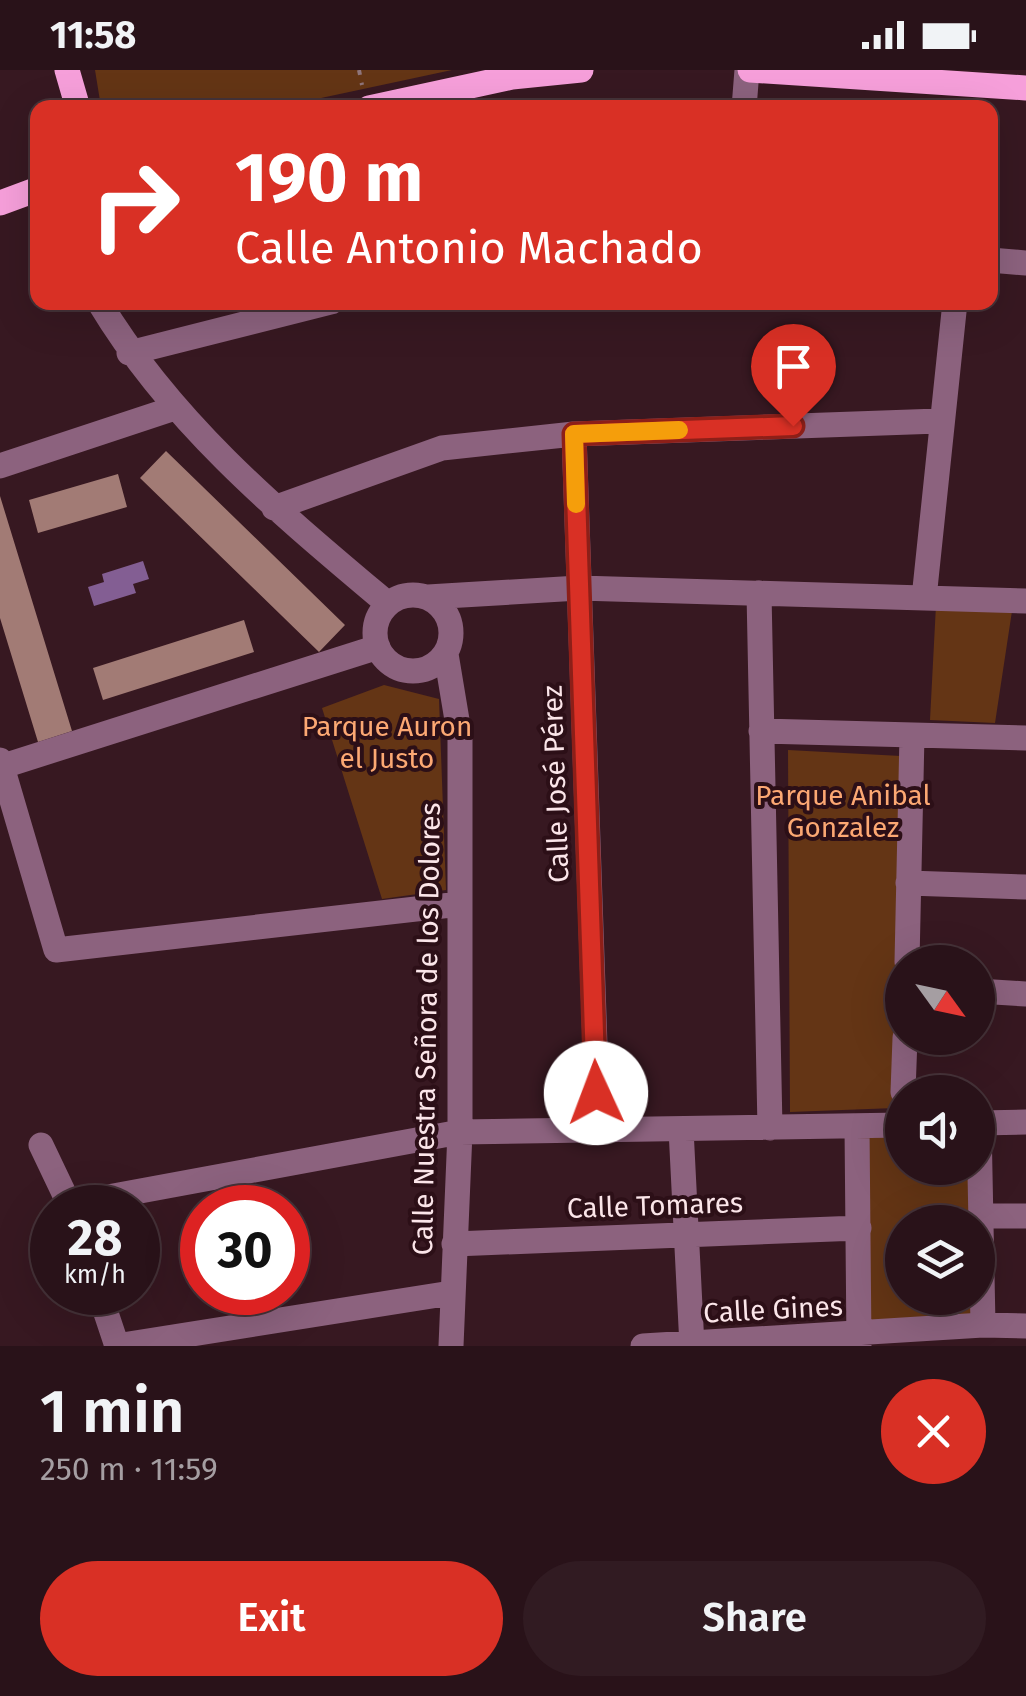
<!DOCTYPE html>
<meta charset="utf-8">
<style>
:root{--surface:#291219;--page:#311b22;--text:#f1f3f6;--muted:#a59ea2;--line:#453238;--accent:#d93025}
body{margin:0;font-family:"Fira Sans",sans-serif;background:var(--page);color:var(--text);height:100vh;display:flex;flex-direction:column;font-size:38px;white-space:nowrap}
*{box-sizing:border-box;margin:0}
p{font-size:32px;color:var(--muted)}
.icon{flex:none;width:55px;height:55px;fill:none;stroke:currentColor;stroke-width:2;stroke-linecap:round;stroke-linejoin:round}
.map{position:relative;height:1276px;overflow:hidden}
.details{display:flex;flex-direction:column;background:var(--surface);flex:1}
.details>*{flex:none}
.top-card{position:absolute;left:30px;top:30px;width:968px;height:210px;border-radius:20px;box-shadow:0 10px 40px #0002,0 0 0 2px var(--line);background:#d93025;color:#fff;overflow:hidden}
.needle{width:65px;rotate:123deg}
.tools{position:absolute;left:885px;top:875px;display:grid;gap:20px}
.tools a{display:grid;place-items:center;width:110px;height:110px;border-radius:50%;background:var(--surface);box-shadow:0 10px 40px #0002,0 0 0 2px var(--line);font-size:50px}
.speed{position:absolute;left:30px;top:1115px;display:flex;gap:20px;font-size:50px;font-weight:700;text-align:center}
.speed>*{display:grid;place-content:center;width:130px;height:130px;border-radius:50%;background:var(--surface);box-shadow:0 10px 40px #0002,0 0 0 2px var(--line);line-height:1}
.speed small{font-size:25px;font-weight:400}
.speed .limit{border:15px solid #d22;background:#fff;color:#111}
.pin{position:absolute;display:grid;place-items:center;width:85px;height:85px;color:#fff;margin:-102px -42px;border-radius:50% 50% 50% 0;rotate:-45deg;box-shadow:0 0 10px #0007}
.pin .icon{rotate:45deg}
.me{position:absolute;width:110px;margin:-55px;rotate:358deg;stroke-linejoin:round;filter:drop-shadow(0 0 8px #0008)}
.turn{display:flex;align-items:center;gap:35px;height:210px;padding:0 40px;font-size:45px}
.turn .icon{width:130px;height:130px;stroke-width:2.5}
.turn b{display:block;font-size:70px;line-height:85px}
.round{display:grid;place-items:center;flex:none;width:105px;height:105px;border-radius:52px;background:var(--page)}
.head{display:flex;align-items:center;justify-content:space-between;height:170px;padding:0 40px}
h1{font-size:60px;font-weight:600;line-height:75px}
.action{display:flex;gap:20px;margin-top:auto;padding:20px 40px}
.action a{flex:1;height:115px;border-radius:60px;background:var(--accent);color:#fff;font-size:40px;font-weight:600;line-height:115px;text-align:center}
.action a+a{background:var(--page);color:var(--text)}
.status{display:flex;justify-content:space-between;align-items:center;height:70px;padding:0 50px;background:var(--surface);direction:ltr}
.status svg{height:28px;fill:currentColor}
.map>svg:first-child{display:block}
</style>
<div class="status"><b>11:58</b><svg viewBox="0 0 49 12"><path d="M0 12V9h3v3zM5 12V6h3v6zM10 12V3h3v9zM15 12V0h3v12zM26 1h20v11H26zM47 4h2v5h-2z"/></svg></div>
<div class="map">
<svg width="1026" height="1276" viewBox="0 0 1026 1276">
<rect width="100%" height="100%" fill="#371821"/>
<!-- green -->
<path fill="#643515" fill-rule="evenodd" d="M 95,0 L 452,0 L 279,37 L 101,37 Z
M 936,535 L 1012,541 L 995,653 L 930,650 Z
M 384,615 L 439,629 L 446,820 L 382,829 L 322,638 Z
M 788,680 L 901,686 L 895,1038 L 790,1042 Z
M 902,1055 L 902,1098 L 978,1098 L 983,1255 L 859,1265 L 857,1056 ZM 902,1152 L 978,1152 L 978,1228 L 902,1228 Z"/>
<!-- water -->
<path fill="#835e93" d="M 143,491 L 149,509 L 133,514 L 136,523 L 94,536 L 88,517 L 104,512 L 102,504 Z"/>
<!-- building -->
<path fill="#a27b75" d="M 166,381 L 345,555 L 319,582 L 140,408 Z
M 118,404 L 127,437 L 38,463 L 29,430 Z
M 0,426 L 72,661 L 38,672 L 0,548 Z
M 244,550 L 254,582 L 103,630 L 93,598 Z"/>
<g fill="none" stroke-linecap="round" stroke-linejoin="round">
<!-- path -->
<path stroke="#8f757b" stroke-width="4" stroke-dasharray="5 8" stroke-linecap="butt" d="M 359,0 L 362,15"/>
<!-- minor -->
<path stroke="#8c627e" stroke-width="25" d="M 744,38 L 747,0
M 990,190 L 1026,193
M 99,232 C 173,355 280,443 388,534
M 129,283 L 331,232
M 574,364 L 598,1062
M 0,396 L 175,338
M 274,438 L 442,378 L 574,364 L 939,351
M 759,523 L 770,1058
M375 563a38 38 0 1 1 76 0a38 38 0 1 1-76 0Z
M 428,527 L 579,518 L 1026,531
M 924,528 L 955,232
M 446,584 L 460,668 L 460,1062 L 451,1276
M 761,661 L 1026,668
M 0,690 L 56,880 L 460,834
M 0,697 L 378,577
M 908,813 L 1026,817
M 907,892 L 912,665
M 978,921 L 1026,924
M 903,1022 L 905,968
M 978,1053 L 1026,1052
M 979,1053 L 983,1255
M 857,1056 L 859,1276
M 681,1059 L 692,1276
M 41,1075 L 71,1138
M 70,1134 L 460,1062 L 902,1055
M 981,1146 L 1026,1146
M 454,1174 L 859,1158
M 99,1222 L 117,1276
M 116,1276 L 451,1223
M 643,1276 L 983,1255 L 1026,1256"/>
<!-- major -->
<path stroke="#f69fda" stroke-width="25" d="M 67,0 L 78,38
M 750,0 L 1026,18
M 369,38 L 512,7 L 581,0
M 0,133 L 38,119"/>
</g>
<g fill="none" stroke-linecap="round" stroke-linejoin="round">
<defs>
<path id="route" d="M 596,1023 L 574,364 L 793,356"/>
</defs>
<!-- route casing -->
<use href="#route" stroke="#8d1f18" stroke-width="25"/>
<!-- route -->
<use href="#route" stroke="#d93025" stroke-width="18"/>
<!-- slow -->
<path stroke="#f59e0b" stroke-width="18" d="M 576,434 L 574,364 L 679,360"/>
</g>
<g text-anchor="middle" stroke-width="8" stroke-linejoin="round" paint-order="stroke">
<!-- park labels -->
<g font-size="28" fill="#fca873" stroke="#2c0f17">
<text x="387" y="666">Parque Auron<tspan x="387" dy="32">el Justo</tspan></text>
<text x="843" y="735">Parque Anibal<tspan x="843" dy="32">Gonzalez</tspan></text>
</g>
<!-- street labels -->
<g font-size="28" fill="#fbe5e9" stroke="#2c0f17">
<text transform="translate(555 714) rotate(-92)" y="10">Calle José Pérez</text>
<text transform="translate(426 959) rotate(-89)" y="10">Calle Nuestra Señora de los Dolores</text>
<text transform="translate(655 1135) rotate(-2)" y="10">Calle Tomares</text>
<text transform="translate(773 1239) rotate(-3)" y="10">Calle Gines</text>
</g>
</g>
</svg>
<div class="tools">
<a><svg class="needle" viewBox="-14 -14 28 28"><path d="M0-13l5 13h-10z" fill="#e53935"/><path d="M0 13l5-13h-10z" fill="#a59ea2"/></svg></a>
<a><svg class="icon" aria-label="sound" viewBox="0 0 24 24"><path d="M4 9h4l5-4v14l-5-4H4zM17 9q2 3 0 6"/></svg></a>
<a><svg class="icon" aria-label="layers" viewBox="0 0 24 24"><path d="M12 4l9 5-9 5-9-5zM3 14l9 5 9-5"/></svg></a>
</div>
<div class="speed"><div>28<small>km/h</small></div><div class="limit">30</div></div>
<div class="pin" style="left:793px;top:356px;background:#d93025"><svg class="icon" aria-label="arrive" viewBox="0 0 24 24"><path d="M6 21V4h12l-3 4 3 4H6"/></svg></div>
<svg class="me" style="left:596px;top:1023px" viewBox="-20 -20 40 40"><circle r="19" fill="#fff"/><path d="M0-13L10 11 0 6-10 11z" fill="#d93025"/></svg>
<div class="top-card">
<div class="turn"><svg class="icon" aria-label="right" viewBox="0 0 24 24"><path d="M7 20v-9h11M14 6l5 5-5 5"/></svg><div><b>190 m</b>Calle Antonio Machado</div></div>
</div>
</div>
<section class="details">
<div class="head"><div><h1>1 min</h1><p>250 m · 11:59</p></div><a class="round" style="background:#d93025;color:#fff"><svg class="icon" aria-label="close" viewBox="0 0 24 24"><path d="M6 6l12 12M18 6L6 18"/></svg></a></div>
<div class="action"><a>Exit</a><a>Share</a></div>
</section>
